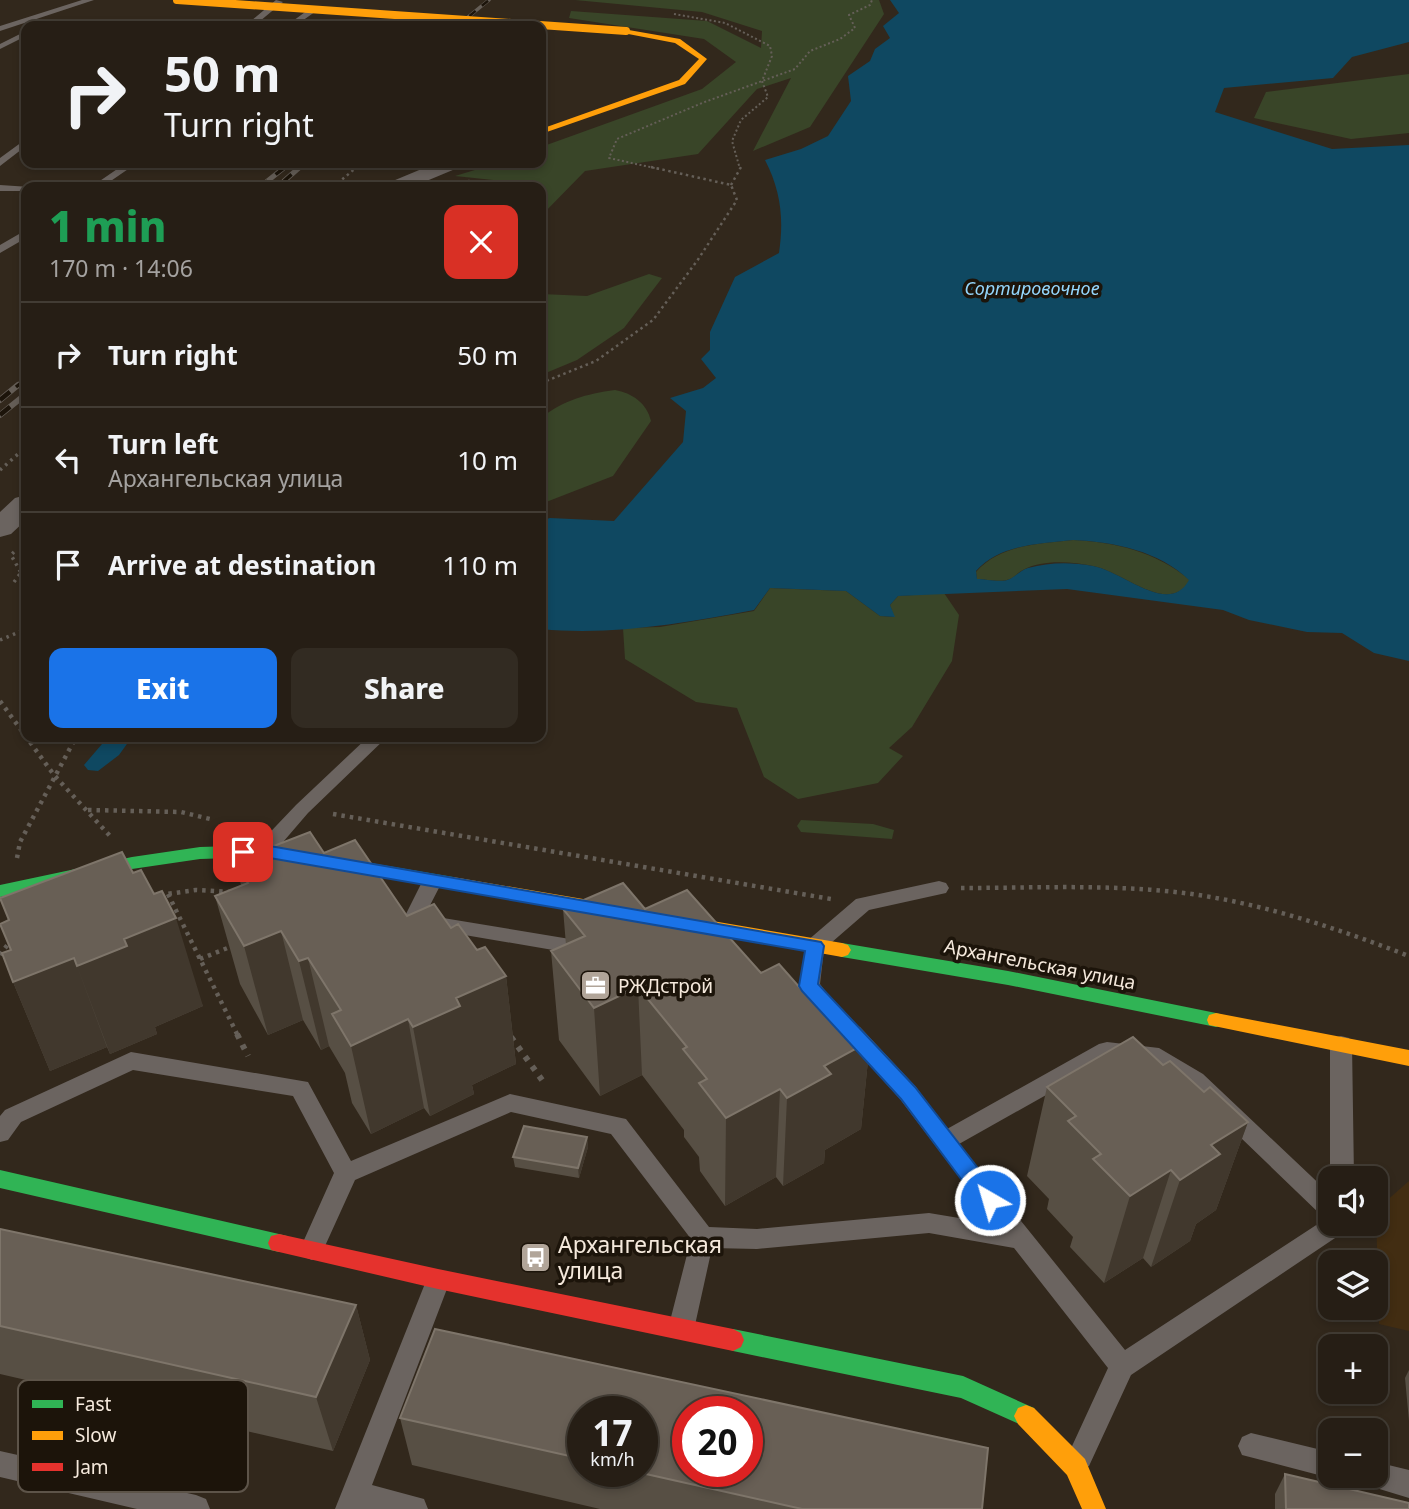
<!DOCTYPE html>
<meta charset="utf-8">
<style>
:root{--surface:#261e15;--page:#322b22;--text:#f1f3f6;--muted:#a4a2a0;--line:#423c34;--accent:#1a73e8}
body{margin:0;font-family:"Noto Sans",sans-serif;background:var(--page);color:var(--text);height:100vh;display:flex;flex-direction:column;font-size:26px;white-space:nowrap}
*{box-sizing:border-box;margin:0}
p{font-size:23px;color:var(--muted)}
.icon{flex:none;width:38px;height:38px;fill:none;stroke:currentColor;stroke-width:2;stroke-linecap:round;stroke-linejoin:round}
.map{position:relative;flex:1;overflow:hidden}
.sheet{position:absolute;left:21px;top:182px;width:525px;height:560px;display:flex;flex-direction:column;background:var(--surface);border-radius:14px;box-shadow:0 4px 10px #0003,0 0 0 2px var(--line)}
.sheet>*{flex:none}
.top-card{position:absolute;left:21px;top:21px;width:525px;height:147px;border-radius:14px;box-shadow:0 4px 10px #0003,0 0 0 2px var(--line);background:#261e15;color:var(--text);overflow:hidden}
.fabs{position:absolute;left:1318px;top:1166px;display:grid;gap:14px}
.fabs a{display:grid;place-items:center;width:70px;height:70px;border-radius:14px;background:var(--surface);box-shadow:0 4px 10px #0003,0 0 0 2px var(--line);font-size:35px}
.speed{position:absolute;left:567px;top:1396px;display:flex;gap:14px;font-size:35px;font-weight:700;text-align:center}
.speed>*{display:grid;place-content:center;width:91px;height:91px;border-radius:50%;background:var(--surface);box-shadow:0 4px 10px #0003,0 0 0 2px var(--line);line-height:1}
.speed small{font-size:18px;font-weight:400}
.speed .limit{border:10px solid #d22;background:#fff;color:#111}
.pin{position:absolute;display:grid;place-items:center;width:60px;height:60px;color:#fff;margin:-30px;border-radius:14px;box-shadow:0 4px 10px #0006}
.me{position:absolute;width:77px;margin:-38px;rotate:322deg;stroke-linejoin:round;filter:drop-shadow(0 0 5px #0008)}
.turn{display:flex;align-items:center;gap:24px;height:147px;padding:0 28px;font-size:32px}
.turn .icon{width:91px;height:91px;stroke-width:2.5}
.turn b{display:block;font-size:49px;line-height:60px}
.round{display:grid;place-items:center;flex:none;width:74px;height:74px;border-radius:14px;background:var(--page)}
.headline{display:flex;align-items:center;justify-content:space-between;height:119px;padding:0 28px}
h1{font-size:42px;font-weight:800;line-height:52px;color:#1e9e55}
.action{display:flex;gap:14px;margin-top:auto;padding:14px 28px}
.action a{flex:1;height:80px;border-radius:14px;background:var(--accent);color:#fff;font-size:28px;font-weight:800;line-height:80px;text-align:center}
.action a+a{background:var(--page);color:var(--text)}
ul{padding:0;list-style:none}
li{display:flex;align-items:center;gap:21px;height:105px;padding:0 28px;border-top:2px solid var(--line)}
li div{flex:1}
li b{display:block;font-size:26px}
li em{font-style:normal}
.map>svg:first-child{display:block}
</style>
<div class="map">
<svg width="1409" height="1509" viewBox="0 0 1409 1509">
<rect width="100%" height="100%" fill="#32281c"/>
<!-- built -->
<path fill="#422d12" d="M 1409,1181 L 1409,1331 L 1379,1324 L 1376,1210 Z"/>
<!-- green -->
<path fill="#394528" d="M 575,0 L 879,0 L 884,14 L 810,127 L 753,151 L 791,78 L 757,89 L 698,154 L 585,171 L 541,216 L 542,185 L 455,176 L 498,163 L 541,163 L 541,147 L 702,89 L 736,62 L 704,39 L 569,18 L 571,11 L 707,21 L 761,48 L 762,31 L 702,12 Z
M 1409,74 L 1409,133 L 1351,139 L 1254,118 L 1266,92 Z
M 649,274 L 662,278 L 624,328 L 577,360 L 541,375 L 541,294 L 587,296 Z
M 615,390 C 632,393 647,403 651,421 L 613,476 L 541,504 L 541,418 C 564,400 586,394 615,390 Z
M 1073,540 C 1116,542 1156,552 1190,580 C 1169,617 1123,571 1093,566 C 1072,562 1043,559 1023,570 C 1018,572 1015,577 1010,579 C 1001,583 986,579 977,579 L 976,572 C 1001,544 1039,544 1073,540 Z
M 770,588 L 846,591 L 880,616 L 894,617 L 890,605 L 898,596 L 944,593 L 959,615 L 952,661 L 912,727 L 889,748 L 903,756 L 878,783 L 798,799 L 764,777 L 737,708 L 696,702 L 625,659 L 623,628 L 660,627 L 754,611 Z
M 801,820 L 873,824 L 894,830 L 892,839 L 801,832 L 797,826 Z"/>
<!-- water -->
<path fill="#0f4861" fill-rule="evenodd" d="M 890,0 L 1409,0 L 1409,42 L 1352,57 L 1333,78 L 1224,88 L 1215,112 L 1332,149 L 1409,145 L 1409,661 L 1374,653 L 1342,633 L 1307,632 L 1249,620 L 1223,610 L 1067,589 L 898,596 L 890,605 L 895,617 L 880,616 L 846,591 L 770,588 L 754,610 C 684,623 612,636 541,629 L 541,521 L 550,518 L 614,521 L 683,442 L 686,411 L 670,398 L 703,388 L 716,378 L 701,359 L 710,350 L 710,332 L 735,277 L 779,253 C 784,219 781,191 765,160 L 801,149 L 828,136 L 851,101 L 848,76 L 870,61 L 875,49 L 890,38 L 883,26 L 899,13 ZM 1073,540 C 1115,542 1159,551 1189,580 C 1169,617 1123,571 1093,566 C 1071,562 1050,562 1028,568 C 1021,570 1016,576 1010,579 C 1002,583 986,579 977,579 L 976,571 C 1000,544 1039,544 1073,540 Z
M 108,737 L 132,737 L 119,755 L 98,771 L 88,770 L 84,765 Z"/>
<g fill="none" stroke-linecap="round" stroke-linejoin="round">
<!-- path-far4 -->
<path stroke="#655f58" stroke-width="2" stroke-dasharray="2 2.5" stroke-linecap="butt" d="M 674,14 L 725,23 L 770,46 L 772,56 L 762,81 L 768,97 L 741,120 L 732,141 L 740,169
M 355,169 L 362,163
M 659,169 L 609,158 L 617,139 L 702,103 L 795,69 L 810,51 L 840,39 L 855,28 L 849,15 L 870,5 L 872,0"/>
<!-- path-far3 -->
<path stroke="#655f58" stroke-width="2.5" stroke-dasharray="2.5 3.5" stroke-linecap="butt" d="M 468,181 L 517,187
M 731,185 L 741,167
M 333,187 L 357,167
M 541,383 L 596,361 L 653,320 L 697,261 L 737,200 L 731,185 L 651,167"/>
<!-- path-far2 -->
<path stroke="#655f58" stroke-width="3.5" stroke-dasharray="2.5 4.5" stroke-linecap="butt" d="M 0,470 L 26,447
M 14,552 L 11,555 L 20,571 L 26,573
M 14,582 L 26,566
M 0,640 L 26,629"/>
<!-- path-far1 -->
<path stroke="#655f58" stroke-width="4.5" stroke-dasharray="3.5 5" stroke-linecap="butt" d="M 0,701 L 54,775 L 110,836
M 88,810 L 181,812 L 210,819
M 333,814 L 831,899
M 17,858 L 20,842 L 76,737
M 961,888 C 1035,888 1110,884 1184,893 C 1262,903 1336,928 1409,956
M 168,894 L 238,1036
M 160,895 L 196,890 L 231,892
M 0,955 L 11,940
M 200,959 L 235,945"/>
<!-- path -->
<path stroke="#655f58" stroke-width="6" stroke-dasharray="5 7" stroke-linecap="butt" d="M 237,1034 L 248,1056
M 511,1037 L 545,1084"/>
<!-- lane -->
<path fill="#6b6460" fill-rule="evenodd" d="M 82,0 L 94,0 L 0,31 L 0,26 Z
M 276,0 L 283,2 L 254,26 L 245,26 Z
M 312,7 L 319,9 L 295,26 L 286,26 Z
M 26,31 L 26,36 L 0,49 L 0,44 Z
M 26,139 L 26,146 L 0,166 L 0,158 Z
M 126,163 L 137,163 L 102,187 L 91,187 Z
M 0,185 L 30,187 L 26,187 L 26,191 L 0,191 Z
M 26,230 L 26,238 L 0,253 L 0,245 Z
M 368,737 L 387,737 L 308,813 L 271,856 L 257,856 L 255,851 L 257,846 L 296,805 Z
M 432,875 L 439,877 L 442,882 L 425,915 L 588,942 L 595,944 L 598,949 L 595,954 L 588,956 L 406,925 L 403,920 L 422,882 L 425,877 Z
M 939,881 L 946,883 L 949,888 L 946,893 L 869,910 L 824,949 L 820,984 L 834,1003 L 831,1009 C 816,1013 806,999 799,986 L 807,941 L 856,899 Z
M 853,1025 L 860,1027 L 916,1087 L 947,1129 L 1099,1044 L 1107,1042 L 1159,1048 L 1203,1074 L 1330,1194 L 1330,1223 L 1351,1223 L 1347,1230 L 1131,1375 L 1089,1466 L 1080,1470 L 1071,1466 L 1067,1457 L 1108,1368 L 1014,1248 L 929,1233 L 757,1249 L 712,1248 L 695,1325 L 691,1333 L 682,1337 L 673,1333 L 669,1325 L 691,1239 L 611,1134 L 511,1112 L 355,1180 L 320,1257 L 312,1260 L 304,1257 L 300,1249 L 334,1173 L 293,1096 L 133,1070 L 21,1122 L 8,1140 L 0,1142 L 0,1116 L 5,1110 L 131,1052 L 308,1082 L 351,1161 L 510,1094 L 626,1119 L 709,1227 L 757,1229 L 929,1213 L 995,1224 L 900,1099 L 846,1039 L 842,1033 L 846,1027 ZM 1110,1059 L 1147,1062 L 1187,1086 L 1322,1216 L 1327,1218 L 1125,1350 L 959,1144 Z
M 1341,1036 L 1349,1038 L 1352,1044 L 1354,1178 L 1330,1178 L 1330,1044 L 1333,1038 Z
M 438,1270 L 447,1273 L 450,1281 L 372,1485 L 424,1499 L 428,1509 L 335,1509 L 426,1281 L 429,1273 Z
M 1251,1433 L 1330,1452 L 1330,1475 L 1337,1475 L 1330,1478 L 1242,1455 L 1238,1446 L 1242,1437 Z
M 0,1451 L 196,1495 L 206,1499 L 210,1509 L 137,1509 L 0,1477 Z
M 1376,1462 L 1409,1470 L 1409,1498 L 1363,1484 L 1360,1475 L 1376,1475 Z"/>
<!-- street -->
<path fill="#6b6460" fill-rule="evenodd" d="M 436,163 L 463,163 L 460,167 L 412,187 L 385,187 L 388,183 Z
M 26,495 L 26,520 L 11,534 L 0,537 L 0,512 L 15,498 Z"/>
<!-- fast -->
<path fill="#30b455" fill-rule="evenodd" d="M 264,845 L 453,877 L 459,879 L 462,883 L 459,887 L 453,889 L 264,857 L 200,859 L 132,869 L 0,897 L 0,885 L 132,857 L 200,847 Z
M 842,943 L 1008,971 L 1216,1013 L 1223,1015 L 1225,1020 L 1223,1025 L 1216,1027 L 1008,985 L 842,957 L 836,955 L 833,950 L 836,945 Z
M 0,1170 L 279,1234 L 287,1236 L 290,1243 L 287,1250 L 279,1252 L 0,1188 Z
M 733,1329 L 963,1376 L 1034,1408 L 1038,1416 L 1034,1424 L 1026,1427 L 961,1398 L 733,1351 L 725,1347 L 722,1340 L 725,1333 Z"/>
<!-- slow -->
<path fill="#ff9f0a" fill-rule="evenodd" d="M 623,29 L 680,39 L 707,59 L 685,84 L 541,134 L 541,129 L 679,80 L 699,59 L 675,43 L 623,33 Z
M 453,877 L 842,943 L 848,945 L 851,950 L 848,955 L 842,957 L 447,887 L 444,883 L 447,879 Z
M 1216,1013 L 1409,1050 L 1409,1066 L 1209,1025 L 1207,1020 L 1209,1015 Z
M 1026,1405 L 1034,1408 L 1085,1459 L 1106,1509 L 1082,1509 L 1067,1475 L 1018,1424 L 1014,1416 L 1018,1408 Z"/>
<!-- jam -->
<path fill="#e5322d" fill-rule="evenodd" d="M 279,1234 L 438,1269 L 733,1329 L 741,1333 L 744,1340 L 741,1347 L 733,1351 L 438,1289 L 279,1252 L 271,1250 L 268,1243 L 271,1236 Z"/>
<defs>
<path id="rail-far2" d="M 457,26 L 489,0
M 282,169 L 290,163
M 298,169 L 305,163"/>
<path id="rail-far1" d="M 284,181 L 300,167
M 260,187 L 285,167
M 16,387 L 26,379"/>
<path id="rail" d="M 0,400 L 18,385
M 0,415 L 26,394"/>
</defs>
<!-- rail-far2 casing -->
<use href="#rail-far2" stroke="#655e57" stroke-width="3.5"/>
<!-- rail-far1 casing -->
<use href="#rail-far1" stroke="#655e57" stroke-width="5"/>
<!-- rail casing -->
<use href="#rail" stroke="#655e57" stroke-width="6"/>
<!-- rail-far2 -->
<use href="#rail-far2" stroke="#1c140a" stroke-width="2.5" stroke-dasharray="8" stroke-linecap="butt"/>
<!-- rail-far1 -->
<use href="#rail-far1" stroke="#1c140a" stroke-width="3.5" stroke-dasharray="10" stroke-linecap="butt"/>
<!-- rail -->
<use href="#rail" stroke="#1c140a" stroke-width="4.5" stroke-dasharray="13" stroke-linecap="butt"/>
<!-- slow-bridge -->
<path stroke="#ff9f0a" stroke-width="8" d="M 177,0 L 626,31"/>
</g>
<!-- wall -->
<path fill="#574f44" fill-rule="evenodd" d="M 324,853 L 407,916 L 451,928 L 506,976 L 516,1064 L 472,1085 L 474,1094 L 430,1116 L 424,1108 L 371,1134 L 352,1103 L 345,1073 L 329,1046 L 321,1050 L 303,1020 L 268,1035 L 240,984 L 215,896 L 241,885 L 235,861 Z
M 133,873 L 203,1006 L 155,1027 L 157,1034 L 110,1054 L 107,1047 L 50,1071 L 13,982 L 11,950 Z
M 563,909 L 645,909 L 761,973 L 801,989 L 834,1013 L 870,1041 L 861,1129 L 825,1150 L 824,1163 L 783,1186 L 776,1177 L 725,1206 L 700,1171 L 699,1157 L 684,1137 L 684,1130 L 642,1075 L 600,1096 L 559,1040 L 551,951 L 566,945 Z
M 1047,1087 L 1204,1092 L 1248,1122 L 1216,1210 L 1196,1224 L 1190,1241 L 1151,1267 L 1143,1258 L 1104,1283 L 1070,1247 L 1073,1237 L 1047,1209 L 1049,1199 L 1027,1176 Z
M 587,1137 L 588,1147 L 579,1178 L 515,1167 L 513,1157 Z
M 0,1229 L 356,1305 L 370,1360 L 333,1451 L 0,1374 Z
M 435,1329 L 988,1448 L 982,1509 L 600,1509 L 412,1465 L 400,1418 ZM 583,1412 L 642,1412 L 642,1472 L 583,1472 ZM 688,1412 L 747,1412 L 747,1472 L 688,1472 Z
M 1409,1370 L 1409,1421 L 1405,1378 Z
M 1285,1474 L 1409,1509 L 1275,1509 L 1275,1494 Z"/>
<!-- shaded-wall -->
<path fill="#41382d" d="M 176,918 L 203,1006 L 155,1027 L 157,1034 L 110,1054 L 77,966 L 124,939 Z
M 281,931 L 303,1020 L 268,1035 L 244,946 Z
M 74,958 L 107,1047 L 50,1071 L 13,982 Z
M 308,958 L 329,1046 L 321,1050 L 299,961 Z
M 506,976 L 516,1064 L 472,1085 L 474,1094 L 430,1116 L 413,1027 L 456,998 Z
M 638,987 L 642,1075 L 600,1096 L 594,1008 Z
M 408,1019 L 424,1108 L 371,1134 L 351,1046 Z
M 870,1041 L 861,1129 L 825,1150 L 824,1163 L 783,1186 L 787,1098 L 824,1066 Z
M 780,1089 L 776,1177 L 725,1206 L 726,1118 Z
M 1248,1122 L 1216,1210 L 1196,1224 L 1190,1241 L 1151,1267 L 1180,1180 L 1211,1145 Z
M 587,1137 L 588,1147 L 579,1178 L 578,1168 Z
M 1171,1170 L 1143,1258 L 1104,1283 L 1130,1196 Z
M 356,1305 L 370,1360 L 333,1451 L 316,1397 Z"/>
<!-- building -->
<path fill="#685f55" stroke="#7e756a" stroke-width="2" fill-rule="evenodd" d="M 310,832 L 324,853 L 355,840 L 407,916 L 434,904 L 451,928 L 458,924 L 477,950 L 485,947 L 506,976 L 456,998 L 460,1006 L 413,1027 L 408,1019 L 351,1046 L 332,1014 L 341,1010 L 308,958 L 299,961 L 281,931 L 244,946 L 215,896 L 248,883 L 235,861 Z
M 122,852 L 133,873 L 141,870 L 154,894 L 162,891 L 176,918 L 124,939 L 127,946 L 77,966 L 74,958 L 13,982 L 2,953 L 11,950 L 0,924 L 9,920 L 0,898 Z
M 623,883 L 645,909 L 687,890 L 761,973 L 779,964 L 801,989 L 809,985 L 834,1013 L 842,1010 L 870,1041 L 824,1066 L 831,1074 L 787,1098 L 780,1089 L 726,1118 L 699,1083 L 707,1079 L 683,1049 L 687,1047 L 638,987 L 594,1008 L 551,951 L 585,936 L 563,909 Z
M 1133,1037 L 1163,1065 L 1170,1061 L 1204,1092 L 1210,1087 L 1248,1122 L 1211,1145 L 1220,1154 L 1180,1180 L 1171,1170 L 1130,1196 L 1093,1159 L 1101,1154 L 1068,1121 L 1076,1116 L 1047,1087 Z
M 524,1126 L 587,1137 L 578,1168 L 513,1157 Z
M 0,1229 L 356,1305 L 316,1397 L 0,1326 Z
M 435,1329 L 988,1448 L 982,1509 L 802,1509 L 637,1472 L 642,1472 L 642,1412 L 583,1412 L 583,1459 L 400,1418 ZM 688,1412 L 747,1412 L 747,1472 L 688,1472 Z
M 1285,1474 L 1409,1503 L 1409,1509 L 1286,1509 Z"/>
<!-- route -->
<path fill="#1a73e8" stroke="#114b97" stroke-width="2" d="M 264,845 L 821,942 L 824,946 L 818,984 L 915,1087 L 998,1194 L 1001,1200 L 998,1207 L 990,1210 L 982,1207 L 901,1099 L 802,991 L 799,986 L 805,951 L 264,857 L 243,858 L 234,852 L 243,846 Z"/>
<!-- icons -->
<defs>
<symbol id="office-square" viewBox="-11 -11 22 22"><rect x="-9" y="-9" width="18" height="18" rx="4" fill="#b1a599" stroke="#1c140a"/><path d="M-6-3h4V-5.5h4V-3h4V5H-6ZM-1-4.5V-3h2v-1.5ZM-6 0V1H6V0Z" fill="#fff"/></symbol>
<symbol id="bus-square" viewBox="-11 -11 22 22"><rect x="-9" y="-9" width="18" height="18" rx="4" fill="#b1a599" stroke="#1c140a"/><path d="M-5-6H5V4H4V6H2V4H-2V6H-4V4H-5ZM-3.5-4V0h7V-4ZM-3.5 1.2v1.5H-2V1.2ZM2 1.2v1.5H3.5V1.2Z" fill="#fff"/></symbol>
</defs>
<g fill-rule="evenodd">
<use href="#office-square" x="578" y="968" width="35" height="35"/>
<use href="#bus-square" x="518" y="1240" width="35" height="35"/>
</g>
<g text-anchor="middle" stroke-width="7" stroke-linejoin="round" paint-order="stroke">
<!-- far-water labels -->
<g font-size="18" font-style="italic" fill="#94d6fc" stroke="#1c140a">
<text x="1032" y="295">Сортировочное</text>
</g>
<!-- street labels -->
<g font-size="19" fill="#f5e9dc" stroke="#1c140a">
<text transform="translate(1040 964) rotate(11)" y="7">Архангельская улица</text>
</g>
<!-- poi labels -->
<g font-size="19" fill="#f5e9dc" stroke="#1c140a" text-anchor="start">
<text x="618" y="993">РЖДстрой</text>
</g>
<!-- near-poi labels -->
<g font-size="23" fill="#f5e9dc" stroke="#1c140a" text-anchor="start">
<text x="558" y="1253">Архангельская<tspan x="558" dy="26">улица</tspan></text>
</g>
</g>
<!-- legend -->
<rect x="18" y="1380" width="230" height="112" rx="10" fill="#1c140a" stroke="#5d5449" stroke-width="2"/>
<rect x="32" y="1400" width="31" height="8" fill="#30b455"/>
<rect x="32" y="1431" width="31" height="9" fill="#ff9f0a"/>
<rect x="32" y="1463" width="31" height="8" fill="#e5322d"/>
<g font-size="19" fill="#f5e9dc">
<text x="75" y="1411">Fast</text>
<text x="75" y="1442">Slow</text>
<text x="75" y="1474">Jam</text>
</g>
</svg>
<div class="fabs">
<a><svg class="icon" aria-label="sound" viewBox="0 0 24 24"><path d="M4 9h4l5-4v14l-5-4H4zM17 9q2 3 0 6"/></svg></a>
<a><svg class="icon" aria-label="layers" viewBox="0 0 24 24"><path d="M12 4l9 5-9 5-9-5zM3 14l9 5 9-5"/></svg></a>
<a>+</a>
<a>−</a>
</div>
<div class="speed"><div>17<small>km/h</small></div><div class="limit">20</div></div>
<div class="pin" style="left:243px;top:852px;background:#d93025"><svg class="icon" aria-label="arrive" viewBox="0 0 24 24"><path d="M6 21V4h12l-3 4 3 4H6"/></svg></div>
<svg class="me" style="left:990px;top:1200px" viewBox="-20 -20 40 40"><circle r="17" fill="#1a73e8" stroke="#fff" stroke-width="3"/><path d="M0-11L8 9 0 5-8 9z" fill="#fff"/></svg>
<div class="top-card">
<div class="turn"><svg class="icon" aria-label="right" viewBox="0 0 24 24"><path d="M7 20v-9h11M14 6l5 5-5 5"/></svg><div><b>50 m</b>Turn right</div></div>
</div>
<section class="sheet">
<div class="headline"><div><h1>1 min</h1><p>170 m · 14:06</p></div><a class="round" style="background:#d93025;color:#fff"><svg class="icon" aria-label="close" viewBox="0 0 24 24"><path d="M6 6l12 12M18 6L6 18"/></svg></a></div>
<ul>
<li><svg class="icon" aria-label="right" viewBox="0 0 24 24"><path d="M7 20v-9h11M14 6l5 5-5 5"/></svg><div><b>Turn right</b></div><em>50 m</em></li>
<li><svg class="icon" aria-label="left" viewBox="0 0 24 24"><path d="M17 20v-9H6M10 6l-5 5 5 5"/></svg><div><b>Turn left</b><p>Архангельская улица</p></div><em>10 m</em></li>
<li><svg class="icon" aria-label="arrive" viewBox="0 0 24 24"><path d="M6 21V4h12l-3 4 3 4H6"/></svg><div><b>Arrive at destination</b></div><em>110 m</em></li>
</ul>
<div class="action"><a>Exit</a><a>Share</a></div>
</section>
</div>
